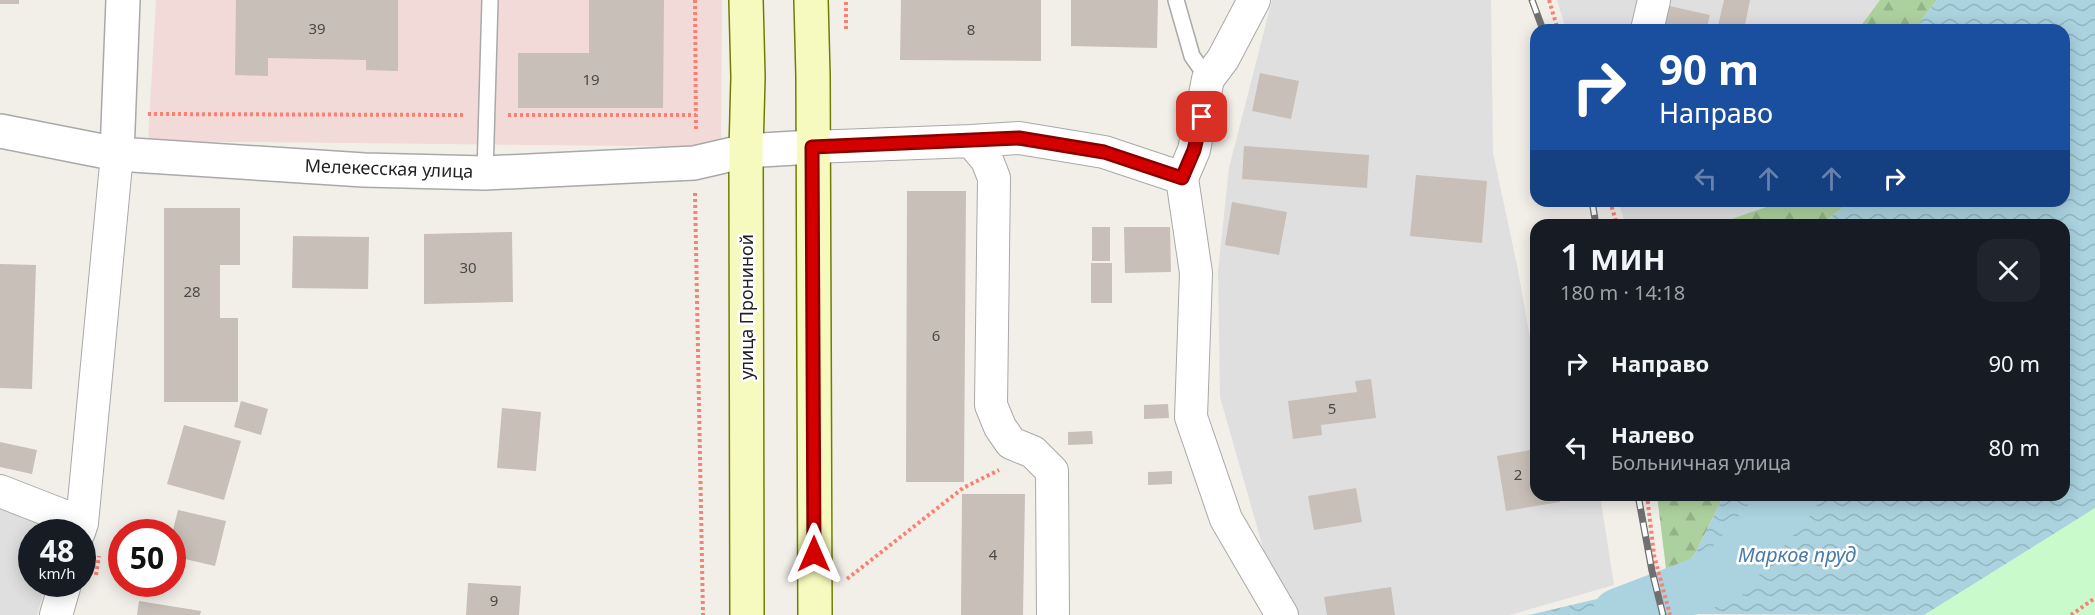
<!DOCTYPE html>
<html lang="ru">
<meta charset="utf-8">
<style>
:root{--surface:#171b24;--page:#20242c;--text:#f1f3f6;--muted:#9ea1a6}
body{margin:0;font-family:"Noto Sans",sans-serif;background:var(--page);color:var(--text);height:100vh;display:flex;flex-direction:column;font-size:22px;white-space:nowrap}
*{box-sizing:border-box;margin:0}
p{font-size:20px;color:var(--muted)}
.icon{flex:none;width:33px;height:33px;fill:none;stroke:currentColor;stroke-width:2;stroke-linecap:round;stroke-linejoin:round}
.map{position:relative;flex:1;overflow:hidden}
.panel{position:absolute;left:1530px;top:219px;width:540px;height:282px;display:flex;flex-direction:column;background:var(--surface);border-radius:18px;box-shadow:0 3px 15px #0003}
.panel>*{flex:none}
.banner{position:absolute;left:1530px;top:24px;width:540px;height:183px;border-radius:18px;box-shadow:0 3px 15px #0003;background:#1a4fa0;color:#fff;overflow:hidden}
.speed{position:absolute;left:18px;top:519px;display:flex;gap:12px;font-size:30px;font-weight:700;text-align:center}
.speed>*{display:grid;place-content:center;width:78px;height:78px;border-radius:50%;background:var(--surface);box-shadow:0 3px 15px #0003;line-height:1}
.speed small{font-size:15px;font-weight:400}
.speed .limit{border:9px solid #d22;background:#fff;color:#111}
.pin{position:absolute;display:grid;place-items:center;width:51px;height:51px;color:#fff;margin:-26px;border-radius:12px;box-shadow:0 3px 9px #0006}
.me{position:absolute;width:66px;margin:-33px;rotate:0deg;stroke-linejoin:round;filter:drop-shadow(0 0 4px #0008)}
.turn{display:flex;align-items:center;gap:21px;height:126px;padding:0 30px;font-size:27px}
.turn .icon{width:78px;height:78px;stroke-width:2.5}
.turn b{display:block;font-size:42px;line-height:51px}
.lanes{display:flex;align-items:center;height:57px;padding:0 30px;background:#0003;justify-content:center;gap:30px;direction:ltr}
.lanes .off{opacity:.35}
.round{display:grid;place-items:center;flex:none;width:63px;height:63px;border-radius:18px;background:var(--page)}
.summary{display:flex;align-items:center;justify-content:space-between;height:102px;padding:0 30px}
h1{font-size:36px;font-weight:600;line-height:45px}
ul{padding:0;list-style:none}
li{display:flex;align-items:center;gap:18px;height:84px;padding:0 30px}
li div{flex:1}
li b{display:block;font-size:22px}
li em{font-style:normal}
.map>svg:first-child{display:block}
</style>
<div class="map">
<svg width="2095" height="615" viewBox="0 0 2095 615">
<defs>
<pattern id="forest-firs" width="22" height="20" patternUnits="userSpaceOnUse" patternTransform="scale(1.5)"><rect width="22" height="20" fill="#add19e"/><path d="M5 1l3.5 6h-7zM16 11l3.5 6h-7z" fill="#95b388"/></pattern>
<pattern id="water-waves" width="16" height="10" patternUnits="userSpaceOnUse" patternTransform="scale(1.5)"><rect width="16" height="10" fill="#aad3df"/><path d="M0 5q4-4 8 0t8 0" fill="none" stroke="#92b5bf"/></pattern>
</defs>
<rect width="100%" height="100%" fill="#f2efe9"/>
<!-- residential -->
<path fill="#e0dfdf" d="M 1272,0 L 1491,0 L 1493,153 L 1517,265 L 1536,372 L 1536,495 L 1600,495 L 1614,585 L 1510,615 L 1295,615 L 1267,562 L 1220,397 L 1218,271 L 1229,168 Z
M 1557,0 L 1880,0 L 1863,23 L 1861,30 L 1566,30 Z
M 1618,201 L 1774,201 L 1769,206 L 1714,225 L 1639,225 L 1624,220 Z
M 0,504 L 61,531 L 61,532 L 32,532 L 32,584 L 46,584 L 37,615 L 0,615 Z"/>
<!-- commercial -->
<path fill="#f2dad9" d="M 156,0 L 722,0 L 721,147 L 148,141 Z"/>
<!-- forest -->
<path fill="url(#forest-firs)" d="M 1880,0 L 1937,0 L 1914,30 L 1861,30 L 1863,23 Z
M 1774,201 L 1852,201 L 1820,225 L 1714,225 L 1769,206 Z
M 1657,495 L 1724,495 L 1695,554 L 1668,585 Z"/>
<!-- park -->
<path fill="#c8facc" d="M 2095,508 L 2095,615 L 1924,615 Z"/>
<!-- water -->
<path fill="url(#water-waves)" d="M 1937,0 L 2095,0 L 2095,508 L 1924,615 L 1677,614 L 1668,585 L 1695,554 L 1724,495 L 2064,495 L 2064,225 L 1820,225 L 1852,201 L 2064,201 L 2064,30 L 1914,30 Z
M 1601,598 L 1631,610 L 1629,615 L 1529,615 Z"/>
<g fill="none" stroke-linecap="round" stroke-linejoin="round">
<!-- river -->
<path stroke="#aad3df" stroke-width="54" d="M 1619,615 L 1724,575 L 1792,495"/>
</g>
<!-- building -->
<path fill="#c7bfb8" d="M 0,0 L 19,0 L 19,4 L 0,4 Z
M 236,0 L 398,0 L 398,71 L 366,70 L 366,60 L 268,58 L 268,76 L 235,75 Z
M 589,0 L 664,0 L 663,108 L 518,108 L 518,53 L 589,53 Z
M 901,0 L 1041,0 L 1041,61 L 900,60 Z
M 1071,0 L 1158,0 L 1157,48 L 1071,46 Z
M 1724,0 L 1750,0 L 1744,30 L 1717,30 Z
M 1665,5 L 1710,15 L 1706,30 L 1659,30 Z
M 1260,73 L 1299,81 L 1291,119 L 1252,111 Z
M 1244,146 L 1369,155 L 1367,188 L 1242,179 Z
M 1416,175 L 1487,181 L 1482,243 L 1410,236 Z
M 907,191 L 966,191 L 964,482 L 906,482 Z
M 1232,202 L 1287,212 L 1279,255 L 1225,245 Z
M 164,208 L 240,208 L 240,265 L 220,265 L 220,318 L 238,318 L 238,402 L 164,402 Z
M 1092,227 L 1110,227 L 1110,261 L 1092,261 Z
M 1124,227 L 1170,227 L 1171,272 L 1125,273 Z
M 512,232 L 513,302 L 424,304 L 424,234 Z
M 293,236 L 369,237 L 368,289 L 292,288 Z
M 1091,263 L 1112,263 L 1112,303 L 1091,303 Z
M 0,264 L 36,265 L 32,389 L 0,388 Z
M 1371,379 L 1376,418 L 1321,425 L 1322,435 L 1293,439 L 1288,401 L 1357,392 L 1355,381 Z
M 241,401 L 268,409 L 261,435 L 234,427 Z
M 1168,404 L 1169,418 L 1144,419 L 1144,405 Z
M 502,408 L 541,412 L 536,471 L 497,468 Z
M 184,425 L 241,441 L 224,500 L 167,484 Z
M 1092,431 L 1093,444 L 1068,445 L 1068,432 Z
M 0,442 L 37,450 L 32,474 L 0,467 Z
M 1536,449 L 1536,495 L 1559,495 L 1560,502 L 1506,511 L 1497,456 Z
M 1172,471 L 1172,484 L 1148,485 L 1148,472 Z
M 1356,488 L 1362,522 L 1314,530 L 1308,496 Z
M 962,494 L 1025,494 L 1023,615 L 961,615 Z
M 178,510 L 226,521 L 215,566 L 172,556 L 172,534 Z
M 468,583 L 521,586 L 519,615 L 466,615 Z
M 1391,587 L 1395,615 L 1327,615 L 1324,597 Z
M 139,601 L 201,611 L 200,615 L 137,615 Z"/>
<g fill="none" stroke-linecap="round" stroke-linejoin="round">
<defs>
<path id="service" d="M 1176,0 L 1192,56 L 1208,79
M 485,173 L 490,0"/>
<path id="minor" d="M 1254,0 L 1223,59 L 1208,79 L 1194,150 L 1182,178 L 1196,273 L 1191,417 L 1226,519 L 1282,615
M 1647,30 L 1654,0
M 971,141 L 1019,138 L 1104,152 L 1182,178
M 812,147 L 971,141 L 987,160 L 994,178 L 991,405 L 1000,427 L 1011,443 L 1033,452 L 1052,471 L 1053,615
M 0,491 L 82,523 L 79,532
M 82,523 L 117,154
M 56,615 L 65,584"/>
<path id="tertiary" d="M 0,131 L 117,154 L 364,170 L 485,173 L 694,163 L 746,151 L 812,147
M 117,154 L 123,0"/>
<path id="secondary" d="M 746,0 L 748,77 L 746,151 L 747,615
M 811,0 L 813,76 L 815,615"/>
</defs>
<!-- service casing -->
<use href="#service" stroke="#a9a9a9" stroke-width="18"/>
<!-- minor casing -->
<use href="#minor" stroke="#a9a9a9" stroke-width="34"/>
<!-- tertiary casing -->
<use href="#tertiary" stroke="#a9a9a9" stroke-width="36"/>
<!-- secondary casing -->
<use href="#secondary" stroke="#707d05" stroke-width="36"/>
<!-- path -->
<path stroke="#fa8072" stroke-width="4" stroke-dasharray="3 3" stroke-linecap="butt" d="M 695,0 L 696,131
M 1549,0 L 1558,30
M 846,29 L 846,0
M 148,114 L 465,115
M 508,115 L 696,115
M 695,193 L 703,615
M 1610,201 L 1617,225
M 1647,495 L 1654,555 L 1670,615
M 96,575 L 99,556
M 847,579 L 963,488 L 999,470
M 2071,615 L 2095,598"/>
<!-- service -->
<use href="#service" stroke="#fff" stroke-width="15"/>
<!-- minor -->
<use href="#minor" stroke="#fff" stroke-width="32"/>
<!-- tertiary -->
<use href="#tertiary" stroke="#fff" stroke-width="33"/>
<!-- secondary -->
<use href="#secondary" stroke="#f7fabf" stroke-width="33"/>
<defs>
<path id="rail" d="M 1532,0 L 1543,30
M 1592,201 L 1596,225
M 1638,495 L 1652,571 L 1663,615"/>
</defs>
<!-- rail casing -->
<use href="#rail" stroke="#707070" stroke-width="7"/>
<!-- rail -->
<use href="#rail" stroke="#fff" stroke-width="4.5" stroke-dasharray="14" stroke-linecap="butt"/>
</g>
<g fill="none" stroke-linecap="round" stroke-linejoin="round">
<defs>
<path id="route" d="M 814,554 L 812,147 L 1019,138 L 1104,152 L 1182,178 L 1194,150 L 1202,117"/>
</defs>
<!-- route casing -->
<use href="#route" stroke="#8a0000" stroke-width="15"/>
<!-- route -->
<use href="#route" stroke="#d40000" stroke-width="10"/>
</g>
<g text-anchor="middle" stroke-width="5" stroke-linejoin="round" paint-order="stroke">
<!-- number labels -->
<g font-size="15" fill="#4b4948">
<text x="317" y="34">39</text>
<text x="971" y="35">8</text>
<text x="591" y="85">19</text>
<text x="468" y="273">30</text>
<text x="192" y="297">28</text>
<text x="936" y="341">6</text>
<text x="1332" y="414">5</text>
<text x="1518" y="480">2</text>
<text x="993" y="560">4</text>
<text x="494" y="606">9</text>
</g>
<!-- street labels -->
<g font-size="18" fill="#222" stroke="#fff">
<text transform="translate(389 169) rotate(2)" y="6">Мелекесская улица</text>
<text transform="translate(747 307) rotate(-90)" y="6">улица Прониной</text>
</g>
<!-- water labels -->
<g font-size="20" font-style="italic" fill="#4a7aab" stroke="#fff">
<text x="1797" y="562">Марков пруд</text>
</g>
</g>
</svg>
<div class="speed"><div>48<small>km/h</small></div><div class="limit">50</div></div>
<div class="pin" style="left:1202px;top:117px;background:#d93025"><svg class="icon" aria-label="arrive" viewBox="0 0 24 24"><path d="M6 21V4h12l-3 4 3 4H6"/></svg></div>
<svg class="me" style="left:814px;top:554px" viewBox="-20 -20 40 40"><path d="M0-17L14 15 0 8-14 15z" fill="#d40000" stroke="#fff" stroke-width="4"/></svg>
<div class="banner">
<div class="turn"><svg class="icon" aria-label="right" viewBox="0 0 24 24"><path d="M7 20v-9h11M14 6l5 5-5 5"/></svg><div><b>90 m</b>Направо</div></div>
<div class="lanes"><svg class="icon off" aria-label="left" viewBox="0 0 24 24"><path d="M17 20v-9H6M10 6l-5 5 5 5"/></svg><svg class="icon off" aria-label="ahead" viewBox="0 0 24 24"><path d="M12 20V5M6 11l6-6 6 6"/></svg><svg class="icon off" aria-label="ahead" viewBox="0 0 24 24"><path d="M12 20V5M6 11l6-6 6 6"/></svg><svg class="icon" aria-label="right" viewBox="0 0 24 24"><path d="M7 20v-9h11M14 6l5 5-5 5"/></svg></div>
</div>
<section class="panel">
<div class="summary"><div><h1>1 мин</h1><p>180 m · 14:18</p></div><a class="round"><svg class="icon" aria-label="close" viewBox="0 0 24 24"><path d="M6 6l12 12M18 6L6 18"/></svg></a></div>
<ul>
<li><svg class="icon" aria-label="right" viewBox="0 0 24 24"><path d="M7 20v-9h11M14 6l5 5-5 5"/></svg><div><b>Направо</b></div><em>90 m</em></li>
<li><svg class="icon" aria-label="left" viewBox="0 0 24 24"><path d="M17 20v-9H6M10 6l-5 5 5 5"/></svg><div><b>Налево</b><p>Больничная улица</p></div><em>80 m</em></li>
</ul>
</section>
</div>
